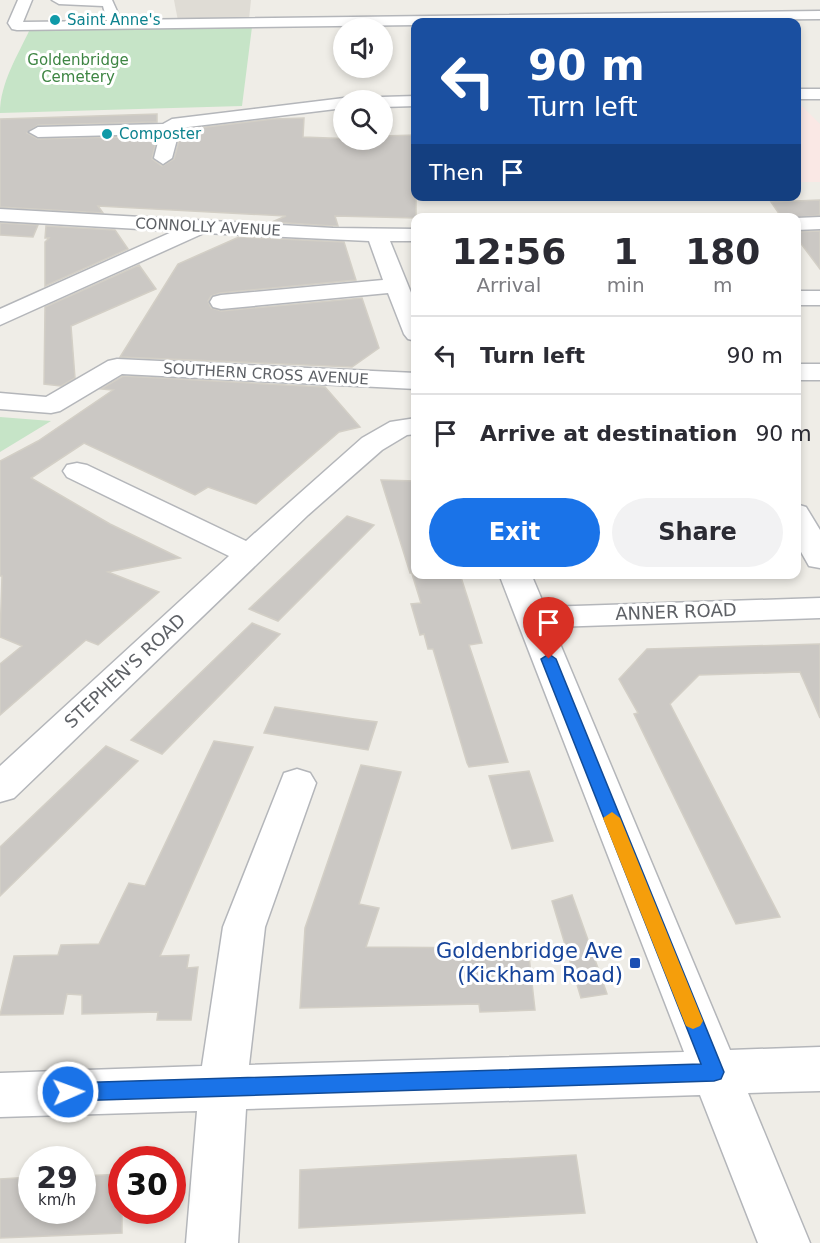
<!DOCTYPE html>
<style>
:root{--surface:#fff;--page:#f2f2f3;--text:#2b2b33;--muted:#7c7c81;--line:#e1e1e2;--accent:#1a73e8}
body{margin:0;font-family:"DejaVu Sans",sans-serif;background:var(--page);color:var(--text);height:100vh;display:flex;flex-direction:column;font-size:22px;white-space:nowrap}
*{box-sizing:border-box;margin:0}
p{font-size:20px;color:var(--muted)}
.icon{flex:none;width:33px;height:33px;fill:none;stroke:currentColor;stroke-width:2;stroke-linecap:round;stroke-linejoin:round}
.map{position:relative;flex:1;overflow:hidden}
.side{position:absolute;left:411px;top:213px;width:390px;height:366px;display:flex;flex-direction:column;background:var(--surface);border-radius:12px;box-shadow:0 3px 9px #0003}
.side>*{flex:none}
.hud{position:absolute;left:411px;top:18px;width:390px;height:183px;border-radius:12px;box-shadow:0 3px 9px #0003;background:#1a4fa0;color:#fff;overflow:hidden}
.fabs{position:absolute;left:333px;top:18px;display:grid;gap:12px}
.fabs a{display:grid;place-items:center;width:60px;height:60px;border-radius:50%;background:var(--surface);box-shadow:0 3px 9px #0003;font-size:30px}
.speed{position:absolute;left:18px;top:1146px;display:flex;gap:12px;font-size:30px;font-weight:700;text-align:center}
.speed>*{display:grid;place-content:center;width:78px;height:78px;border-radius:50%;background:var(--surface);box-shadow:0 3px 9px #0003;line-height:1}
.speed small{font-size:15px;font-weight:400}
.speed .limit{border:9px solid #d22;background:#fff;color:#111}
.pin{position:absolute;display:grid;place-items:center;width:51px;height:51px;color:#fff;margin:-62px -26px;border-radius:50% 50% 50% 0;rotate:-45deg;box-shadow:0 0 6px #0007}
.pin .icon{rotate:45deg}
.me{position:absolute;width:66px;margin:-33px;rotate:88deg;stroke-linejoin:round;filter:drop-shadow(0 0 4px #0008)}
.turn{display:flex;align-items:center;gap:21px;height:126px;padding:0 18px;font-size:27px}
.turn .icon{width:78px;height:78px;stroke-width:2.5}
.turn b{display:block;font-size:42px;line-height:51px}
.then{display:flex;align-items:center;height:57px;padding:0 18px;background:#0003;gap:12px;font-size:22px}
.eta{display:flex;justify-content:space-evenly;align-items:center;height:102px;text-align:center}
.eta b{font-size:36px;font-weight:600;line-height:42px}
.action{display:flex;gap:12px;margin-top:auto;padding:12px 18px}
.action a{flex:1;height:69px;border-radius:36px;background:var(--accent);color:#fff;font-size:24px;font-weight:600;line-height:69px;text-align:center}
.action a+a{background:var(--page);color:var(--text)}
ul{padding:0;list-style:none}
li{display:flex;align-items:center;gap:18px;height:78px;padding:0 18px;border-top:2px solid var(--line)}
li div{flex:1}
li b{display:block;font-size:22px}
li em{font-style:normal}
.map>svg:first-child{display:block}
</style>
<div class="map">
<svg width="820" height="1243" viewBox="0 0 820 1243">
<rect width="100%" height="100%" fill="#efede7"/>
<!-- education -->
<path fill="#dfdcd5" d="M 174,0 L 251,0 L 249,19 L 178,21 Z"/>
<!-- medical -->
<path fill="#fae8e5" d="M 796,100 L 820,124 L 820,182 L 797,182 Z"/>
<!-- green -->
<path fill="#c6e4c7" d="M 252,27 L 242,106 L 0,113 C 0,83 18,55 30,29 Z
M 0,417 L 51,421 L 0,452 Z"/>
<!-- building -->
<path fill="#cbc8c4" stroke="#d3cfc6" stroke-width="1.5" d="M 157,114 L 157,122 L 38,125 L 27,133 L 38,139 L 157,136 L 152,159 L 162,166 L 174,159 L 182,130 L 273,119 L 304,118 L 303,137 L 382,140 L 382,136 L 416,135 L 416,218 L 335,216 L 338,226 L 333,226 L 272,222 L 286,216 L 98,206 L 103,213 L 0,207 L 0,119 Z
M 820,200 L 820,215 L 794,218 L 782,218 L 771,202 Z
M 0,223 L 38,225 L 33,237 L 0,235 Z
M 46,226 L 115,230 L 128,249 L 45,286 L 45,242 L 49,238 L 45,238 Z
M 820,231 L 820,269 L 796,237 L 796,232 Z
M 239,237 L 344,242 L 356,280 L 220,293 L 211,296 L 208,301 L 211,308 L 221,311 L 362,298 L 379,348 L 352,367 L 120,357 L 178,264 Z
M 139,265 L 156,289 L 71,326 L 75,378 L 61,386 L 44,384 L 45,307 Z
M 123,376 L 325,387 L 360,427 L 339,432 L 256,504 L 208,487 L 195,495 L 84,443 L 31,478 L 110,524 L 180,558 L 108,572 L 159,592 L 98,645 L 86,640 L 0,715 L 0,664 L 22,646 L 0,637 L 2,576 L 0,576 L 0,461 L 38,441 L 113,390 L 101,389 Z
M 381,480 L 416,481 L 416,572 L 410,573 Z
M 347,516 L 374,525 L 278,621 L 249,609 Z
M 412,574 L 460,574 L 482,643 L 469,645 L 508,762 L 469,767 L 467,763 L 433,649 L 428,649 L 424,634 L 420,635 L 411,604 L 421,603 Z
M 252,623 L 280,634 L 162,754 L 131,740 Z
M 820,644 L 820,718 L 800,672 L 699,675 L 670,704 L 780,917 L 736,924 L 634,714 L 638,713 L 619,679 L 647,649 Z
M 275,707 L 354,719 L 377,722 L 368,750 L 264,733 Z
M 214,741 L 253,747 L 160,956 L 189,955 L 187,968 L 198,967 L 191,1020 L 157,1020 L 158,1012 L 82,1014 L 82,995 L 67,994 L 63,1014 L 0,1015 L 14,956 L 58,955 L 61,945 L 99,944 L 129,883 L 145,886 Z
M 106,746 L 138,761 L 0,896 L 0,847 Z
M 361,765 L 401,772 L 359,904 L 379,908 L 366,947 L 497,948 L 500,951 L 528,947 L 535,1010 L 480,1012 L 479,1004 L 300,1008 L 305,928 Z
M 529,771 L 553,841 L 512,849 L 489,776 Z
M 572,895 L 593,954 L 607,994 L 581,998 L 552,901 Z
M 576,1155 L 585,1213 L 299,1228 L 300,1170 Z
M 122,1174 L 122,1233 L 0,1238 L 0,1179 L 31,1177 L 32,1210 L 82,1210 L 82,1176 Z"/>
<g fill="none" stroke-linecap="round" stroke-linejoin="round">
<defs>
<path id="minor" d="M 18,0 L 32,0 L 23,22 L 107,21 L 103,6 L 59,4 L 52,0 L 112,0 L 121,20 L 820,11 L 820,19 L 416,22 L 416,25 L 17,30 L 12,29 L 8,23 Z
M 796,89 L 820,89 L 820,99 L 796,99 Z
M 416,96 L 416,106 L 382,107 L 382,100 L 375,100 L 382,97 Z
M 344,98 L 351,100 L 344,100 L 344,108 L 180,128 L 172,158 L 163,164 L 154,158 L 160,134 L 38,137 L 29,132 L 38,127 L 163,124 L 172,119 Z
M 0,209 L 333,228 L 416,229 L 416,241 L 390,241 L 416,305 L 416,341 L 408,339 L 404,334 L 388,293 L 221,309 L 213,307 L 210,302 L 213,297 L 221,295 L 383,280 L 369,241 L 204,233 L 0,325 L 0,309 L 174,231 L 0,221 Z
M 820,217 L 820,229 L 796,230 L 796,218 Z
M 796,291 L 820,291 L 820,305 L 796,305 Z
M 117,359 L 416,373 L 416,389 L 122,374 L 60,411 L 51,413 L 0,409 L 0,393 L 46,397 L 108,361 Z
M 796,364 L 820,364 L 820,380 L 796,380 Z
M 416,418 L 416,434 L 407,435 L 382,450 L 308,515 L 14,798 L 0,802 L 0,766 L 229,556 L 67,477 L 63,471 L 67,465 L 77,463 L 87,465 L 246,541 L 362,438 L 390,422 Z
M 796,504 L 806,507 L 820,530 L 820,568 L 809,566 L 796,543 Z
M 499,574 L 531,574 L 545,607 L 820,598 L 820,618 L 553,627 L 730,1050 L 820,1047 L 820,1091 L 748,1093 L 810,1243 L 758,1243 L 700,1095 L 246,1109 L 238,1243 L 186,1243 L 197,1111 L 0,1117 L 0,1073 L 202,1066 L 223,927 L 284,773 L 297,769 L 310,773 L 316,783 L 265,927 L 249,1065 L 684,1052 Z"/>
</defs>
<!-- minor casing -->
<use href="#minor" stroke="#b4b6ba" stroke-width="3"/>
<!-- minor -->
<use href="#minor" fill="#fff" fill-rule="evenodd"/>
</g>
<!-- route -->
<path fill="#1a73e8" stroke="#114b97" stroke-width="1.5" d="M 549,654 L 556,659 L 724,1072 L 721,1079 L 714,1081 L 68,1101 L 61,1099 L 58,1092 L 61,1085 L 68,1083 L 701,1064 L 541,659 Z"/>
<!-- slow -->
<path fill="#f59e0b" d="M 612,812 L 620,818 L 703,1021 L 700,1026 L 693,1029 L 686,1026 L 684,1021 L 603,818 Z"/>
<!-- markers -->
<g fill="#0f9aa8" stroke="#fff" stroke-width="2">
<circle cx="55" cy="20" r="6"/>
<circle cx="107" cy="134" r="6"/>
</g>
<rect fill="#1a4fb4" stroke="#fff" stroke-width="2" x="629" y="957" width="12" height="12" rx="3"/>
<g text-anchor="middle" stroke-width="6" stroke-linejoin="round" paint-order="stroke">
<!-- far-culture labels -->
<g font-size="15" fill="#0d838f" stroke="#fff" text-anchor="start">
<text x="67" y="25">Saint Anne's</text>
<text x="119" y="139">Composter</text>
</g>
<!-- far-park labels -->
<g font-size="15" fill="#3e8543" stroke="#fff">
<text x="78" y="65">Goldenbridge<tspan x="78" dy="17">Cemetery</tspan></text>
</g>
<!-- far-street labels -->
<g font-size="15" fill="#5e6166" stroke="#fff">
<text transform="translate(208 227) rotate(3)" y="5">CONNOLLY AVENUE</text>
<text transform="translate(266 374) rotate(3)" y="5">SOUTHERN CROSS AVENUE</text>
</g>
<!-- street labels -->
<g font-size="18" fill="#5e6166" stroke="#fff">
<text transform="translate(676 612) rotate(-2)" y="6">ANNER ROAD</text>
<text transform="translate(125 671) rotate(-43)" y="6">STEPHEN'S ROAD</text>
</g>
<!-- near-transit labels -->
<g font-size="21" fill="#164399" stroke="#fff" text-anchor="end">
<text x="623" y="958">Goldenbridge Ave<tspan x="623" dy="24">(Kickham Road)</tspan></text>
</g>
</g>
</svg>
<div class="fabs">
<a><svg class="icon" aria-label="sound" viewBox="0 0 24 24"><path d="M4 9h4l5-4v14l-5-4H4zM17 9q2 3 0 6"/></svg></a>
<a><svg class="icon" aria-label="search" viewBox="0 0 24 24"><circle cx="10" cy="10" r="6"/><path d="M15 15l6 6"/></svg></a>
</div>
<div class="speed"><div>29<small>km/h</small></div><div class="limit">30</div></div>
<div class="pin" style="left:549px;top:659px;background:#d93025"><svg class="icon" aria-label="arrive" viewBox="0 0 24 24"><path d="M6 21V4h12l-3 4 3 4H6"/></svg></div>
<svg class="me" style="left:68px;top:1092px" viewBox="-20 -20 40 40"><circle r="17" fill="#1a73e8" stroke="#fff" stroke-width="3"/><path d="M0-11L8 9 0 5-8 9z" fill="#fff"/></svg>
<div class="hud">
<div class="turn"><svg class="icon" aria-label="left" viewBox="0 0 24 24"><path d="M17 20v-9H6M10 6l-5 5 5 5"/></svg><div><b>90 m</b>Turn left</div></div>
<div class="then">Then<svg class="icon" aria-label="arrive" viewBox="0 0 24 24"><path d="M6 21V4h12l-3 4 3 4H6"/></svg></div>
</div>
<section class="side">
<div class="eta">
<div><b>12:56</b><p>Arrival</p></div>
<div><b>1</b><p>min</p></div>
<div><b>180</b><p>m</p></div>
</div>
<ul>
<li><svg class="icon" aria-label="left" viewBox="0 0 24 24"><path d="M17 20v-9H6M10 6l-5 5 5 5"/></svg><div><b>Turn left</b></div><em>90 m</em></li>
<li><svg class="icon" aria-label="arrive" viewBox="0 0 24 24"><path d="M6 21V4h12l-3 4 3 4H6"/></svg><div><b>Arrive at destination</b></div><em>90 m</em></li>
</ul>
<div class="action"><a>Exit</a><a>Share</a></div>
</section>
</div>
